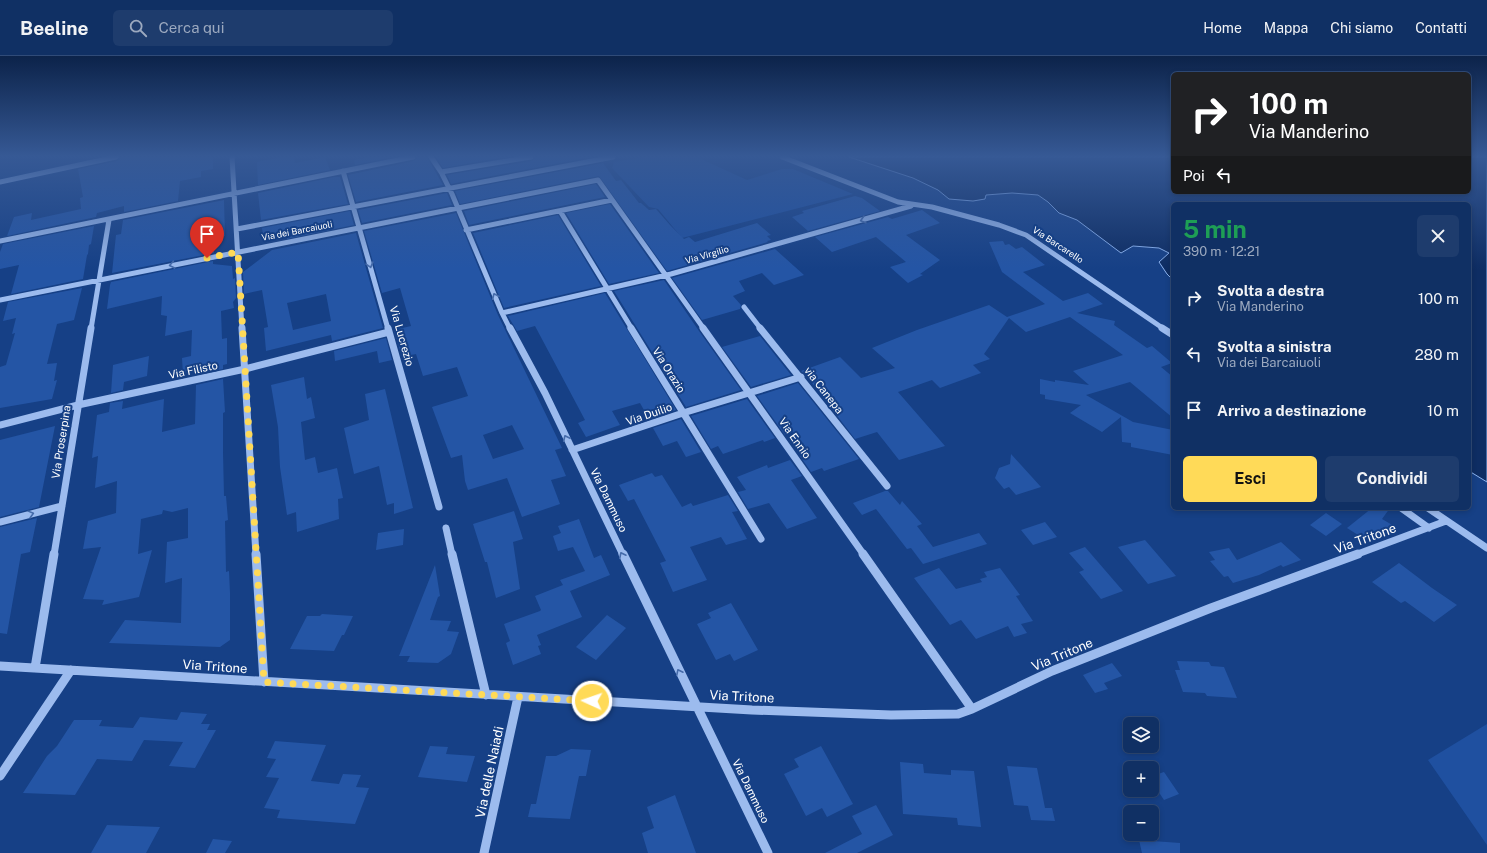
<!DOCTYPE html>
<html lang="it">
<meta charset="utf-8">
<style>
:root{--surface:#103064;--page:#1e3c6d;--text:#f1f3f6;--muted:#9ca9bf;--line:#304b78;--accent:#ffda58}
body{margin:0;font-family:"Public Sans",sans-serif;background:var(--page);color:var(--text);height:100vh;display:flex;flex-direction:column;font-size:15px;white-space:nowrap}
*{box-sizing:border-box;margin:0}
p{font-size:13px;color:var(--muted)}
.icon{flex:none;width:22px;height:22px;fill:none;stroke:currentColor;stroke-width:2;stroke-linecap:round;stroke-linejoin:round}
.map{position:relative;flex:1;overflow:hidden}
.drawer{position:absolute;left:1171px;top:146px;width:300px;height:308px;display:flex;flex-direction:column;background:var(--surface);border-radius:6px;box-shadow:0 2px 6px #0003,0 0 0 1px var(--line)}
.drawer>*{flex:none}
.top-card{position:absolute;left:1171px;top:16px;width:300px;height:122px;border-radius:6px;box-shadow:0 2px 6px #0003,0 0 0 1px var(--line);background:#202124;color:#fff;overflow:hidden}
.buttons{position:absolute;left:1123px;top:661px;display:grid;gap:8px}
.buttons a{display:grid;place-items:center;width:36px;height:36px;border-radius:6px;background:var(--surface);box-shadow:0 2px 6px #0003,0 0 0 1px var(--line);font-size:20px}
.pin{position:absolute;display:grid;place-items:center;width:34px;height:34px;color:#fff;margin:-41px -17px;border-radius:50% 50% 50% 0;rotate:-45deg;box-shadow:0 0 4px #0007}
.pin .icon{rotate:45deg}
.me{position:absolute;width:44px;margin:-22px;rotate:273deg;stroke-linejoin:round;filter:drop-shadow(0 0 3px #0008)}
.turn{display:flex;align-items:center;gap:14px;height:84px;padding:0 12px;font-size:18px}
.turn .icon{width:52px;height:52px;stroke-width:2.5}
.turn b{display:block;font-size:28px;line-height:34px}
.then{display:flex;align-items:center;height:38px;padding:0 12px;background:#0003;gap:8px;font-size:15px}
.round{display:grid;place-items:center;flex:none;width:42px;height:42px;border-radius:6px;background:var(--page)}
.head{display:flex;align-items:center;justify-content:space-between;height:68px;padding:0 12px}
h1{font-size:24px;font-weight:700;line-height:30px;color:#1e9e55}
.cta{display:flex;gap:8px;margin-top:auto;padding:8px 12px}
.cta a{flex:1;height:46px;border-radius:6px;background:var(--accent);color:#111;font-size:16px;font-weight:700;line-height:46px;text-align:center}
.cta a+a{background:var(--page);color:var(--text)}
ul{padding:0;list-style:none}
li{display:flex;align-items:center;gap:12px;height:56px;padding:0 12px}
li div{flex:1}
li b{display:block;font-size:15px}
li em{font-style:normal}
header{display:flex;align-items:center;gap:24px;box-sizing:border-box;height:56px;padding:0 20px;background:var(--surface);border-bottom:1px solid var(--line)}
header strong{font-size:19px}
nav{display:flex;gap:22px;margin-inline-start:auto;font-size:14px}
.search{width:280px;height:36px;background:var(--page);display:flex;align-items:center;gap:10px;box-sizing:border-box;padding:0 14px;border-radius:6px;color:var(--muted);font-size:15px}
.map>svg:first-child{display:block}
</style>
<header>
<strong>Beeline</strong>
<div class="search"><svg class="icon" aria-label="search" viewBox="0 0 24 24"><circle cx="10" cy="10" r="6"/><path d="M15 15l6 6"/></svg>Cerca qui</div>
<nav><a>Home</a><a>Mappa</a><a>Chi siamo</a><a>Contatti</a></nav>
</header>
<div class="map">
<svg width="1487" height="797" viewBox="0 0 1487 797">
<rect width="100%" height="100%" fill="#164086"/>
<!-- green -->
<path fill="#1f50a0" d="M 645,101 L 697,101 L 747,124 L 782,113 L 793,113 L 853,138 L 682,182 L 658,153 L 649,151 L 612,112 L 614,106 Z
M 1487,668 L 1487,789 L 1428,704 Z"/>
<!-- water -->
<path fill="#0e2d63" stroke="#8eb5f1" d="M 849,101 L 1173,101 L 1173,136 L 1469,136 L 1469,101 L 1487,101 L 1487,426 L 1469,415 L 1469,148 L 1173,148 L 1173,224 L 1167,218 L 1159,206 L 1169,197 L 1159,192 L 1133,190 L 1121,197 L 1077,164 L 1059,157 L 1048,146 L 1038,139 L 1012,137 L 986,139 L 985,143 L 973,145 L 949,143 L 938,134 L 913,122 Z"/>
<!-- building -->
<path fill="#2455a5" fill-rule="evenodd" d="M 120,101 L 213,101 L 213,113 L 201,115 L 201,121 L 180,125 L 178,145 L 124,156 L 124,150 L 97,157 L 96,161 L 7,180 L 14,161 L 32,157 L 31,164 L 81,153 L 80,142 L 83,141 L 78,113 L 117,105 Z
M 282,101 L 294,101 L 295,107 L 325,101 L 330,114 L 258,129 L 257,106 Z
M 368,101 L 392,101 L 355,109 L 354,104 Z
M 417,101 L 427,101 L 443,129 L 356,146 L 348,119 L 414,105 Z
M 436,101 L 505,101 L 443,112 Z
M 535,101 L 591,101 L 451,128 L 447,119 L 532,105 Z
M 603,107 L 616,125 L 621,124 L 639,147 L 641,147 L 649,154 L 656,153 L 670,169 L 684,183 L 689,181 L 695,186 L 757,167 L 771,179 L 767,180 L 771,184 L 767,185 L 768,186 L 667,215 L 599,120 L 460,148 L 455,135 Z
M 334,121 L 340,121 L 348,148 L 261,164 L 258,137 Z
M 596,128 L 605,141 L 469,169 L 464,155 Z
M 447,137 L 452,149 L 362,167 L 358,154 Z
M 855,140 L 862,142 L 880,155 L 808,175 L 792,161 L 804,157 L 802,155 Z
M 224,144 L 225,180 L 214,183 L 214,197 L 112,217 L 116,179 L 121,178 L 123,164 Z
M 610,148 L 659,217 L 609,228 L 566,157 Z
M 922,154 L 940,167 L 906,179 L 940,204 L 920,218 L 923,219 L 908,227 L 890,211 L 906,206 L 876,181 L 832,196 L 815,181 L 888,161 L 892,163 Z
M 350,155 L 354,169 L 286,183 L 297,174 L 263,180 L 262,172 Z
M 456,157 L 498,259 L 562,392 L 555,394 L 566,420 L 551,424 L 560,448 L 522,461 L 507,422 L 468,434 L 465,425 L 462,399 L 451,402 L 432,351 L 468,340 L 457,311 L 423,320 L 416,298 L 402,301 L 394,274 L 411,270 L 400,232 L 382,237 L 364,175 ZM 512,369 L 524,393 L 493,403 L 483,379 Z
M 558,159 L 601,230 L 504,252 L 473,177 Z
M 94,170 L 91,188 L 89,189 L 88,198 L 87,199 L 83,223 L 11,238 L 19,209 L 0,213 L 0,196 L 3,188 Z
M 356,177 L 383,272 L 332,285 L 331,279 L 266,295 L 264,272 L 268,271 L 262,234 L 244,238 L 243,216 L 272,194 ZM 326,238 L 331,265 L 293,274 L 287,247 Z
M 1003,185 L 1005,189 L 1009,188 L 1016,193 L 1022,191 L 1045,209 L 1023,216 L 1063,245 L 1088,237 L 1103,248 L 1077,257 L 1115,265 L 1114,269 L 1147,292 L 1152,290 L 1172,307 L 1161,311 L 1173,321 L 1173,362 L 1130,326 L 1086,339 L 1133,366 L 1173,374 L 1173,399 L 1131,391 L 1131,387 L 1122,386 L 1121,361 L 1102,376 L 1070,357 L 1081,349 L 1045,343 L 1045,339 L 1040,338 L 1040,323 L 1055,326 L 1055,324 L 1089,329 L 1073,315 L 1123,299 L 1070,261 L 1026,276 L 1009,262 L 984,298 L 990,303 L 973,309 L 981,317 L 940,332 L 932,324 L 898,336 L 945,390 L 899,404 L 877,376 L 855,383 L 805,318 L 801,315 L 840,301 L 861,322 L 895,312 L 872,292 L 917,274 L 989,249 L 1007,261 L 1045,248 L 1002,216 L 989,186 Z
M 775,193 L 804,219 L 774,229 L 762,217 L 739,225 L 745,235 L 733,240 L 741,249 L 740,253 L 702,264 L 672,222 Z
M 213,205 L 213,208 L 232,210 L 233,223 L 235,222 L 236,242 L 233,246 L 234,252 L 221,255 L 222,283 L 227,282 L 227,308 L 223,309 L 223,313 L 196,318 L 197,315 L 183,318 L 182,302 L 191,300 L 192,274 L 165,280 L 167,260 L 161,259 L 162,240 L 107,253 L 110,229 L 111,226 Z
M 664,224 L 699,275 L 741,334 L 686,351 L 614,235 Z
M 82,232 L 74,264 L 57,268 L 47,308 L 57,307 L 54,325 L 57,324 L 52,343 L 0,352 L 0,311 L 6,309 L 15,277 L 12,278 L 16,262 L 3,265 L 8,246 Z
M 605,237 L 676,354 L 649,363 L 640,347 L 612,355 L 620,369 L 586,381 L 578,367 L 585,364 L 535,270 L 517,275 L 508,260 Z
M 760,280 L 791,319 L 751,331 L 722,291 Z
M 386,282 L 392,304 L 379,307 L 377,295 L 335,305 L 334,295 Z
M 149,300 L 147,320 L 124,326 L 123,334 L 111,337 L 113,309 Z
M 304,321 L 307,343 L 311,341 L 315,362 L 301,366 L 305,404 L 315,401 L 318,417 L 337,412 L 343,442 L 338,443 L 339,463 L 297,476 L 296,456 L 287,459 L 280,411 L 278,371 L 271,329 Z
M 223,323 L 225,356 L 223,357 L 223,396 L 224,440 L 226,440 L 228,464 L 225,465 L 226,516 L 229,515 L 230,537 L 230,584 L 220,591 L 109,587 L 125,564 L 181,567 L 182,522 L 165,527 L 167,486 L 188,482 L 188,452 L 172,456 L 163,454 L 162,458 L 141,463 L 138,498 L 152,494 L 139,541 L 102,549 L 104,544 L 83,543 L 101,491 L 83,493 L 88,465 L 116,457 L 117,425 L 95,432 L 98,400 L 92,402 L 97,359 L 109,356 L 110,347 L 123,345 L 122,353 L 164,343 L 162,376 L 195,368 L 196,329 Z
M 798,327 L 859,403 L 824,415 L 822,412 L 811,416 L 800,400 L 810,396 L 793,376 L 785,379 L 757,340 Z
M 385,333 L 413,452 L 394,458 L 394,447 L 387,449 L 379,410 L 354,418 L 344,372 L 369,364 L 365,338 Z
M 747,343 L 775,382 L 764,386 L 763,384 L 723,398 L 718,390 L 711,393 L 691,360 Z
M 681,363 L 701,396 L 686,401 L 677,385 L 663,390 L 653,372 Z
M 55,370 L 39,451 L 0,461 L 0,384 Z
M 1011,398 L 1041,431 L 1016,439 L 1009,431 L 1004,433 L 995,422 L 999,412 L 1010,408 Z
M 790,404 L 802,420 L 791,424 L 817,462 L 787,473 L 769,447 L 748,453 L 738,436 L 746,434 L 737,421 L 767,409 L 768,412 Z
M 652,417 L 655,421 L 662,419 L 682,451 L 691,447 L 693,450 L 728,439 L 738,455 L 732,456 L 747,483 L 726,489 L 721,481 L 690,491 L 707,524 L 673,536 L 660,507 L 666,505 L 634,443 L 628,445 L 619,429 Z
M 885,435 L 888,435 L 900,449 L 902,445 L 922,468 L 917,470 L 933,491 L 979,477 L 987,488 L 923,508 L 911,492 L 907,493 L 876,453 L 862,459 L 853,447 Z
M 1372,452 L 1390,452 L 1382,463 L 1394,470 L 1386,477 L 1366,484 L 1347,472 Z
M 514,455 L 523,483 L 513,486 L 520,533 L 496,542 L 487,506 L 485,506 L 473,468 Z
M 1326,457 L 1342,468 L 1326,480 L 1310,469 Z
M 37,462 L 30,496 L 21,498 L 7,578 L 0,577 L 0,471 Z
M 579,463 L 594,502 L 601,499 L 610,519 L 570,535 L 582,561 L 537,579 L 541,589 L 538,590 L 541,598 L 513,609 L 506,587 L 510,585 L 504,568 L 540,555 L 541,554 L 535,540 L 563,529 L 560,524 L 585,515 L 573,491 L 558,495 L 553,480 L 561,477 L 558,470 Z
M 1045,466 L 1057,481 L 1033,489 L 1021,474 Z
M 404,473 L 403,489 L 376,494 L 378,477 Z
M 1145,484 L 1176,520 L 1148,528 L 1118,491 Z
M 1281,486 L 1301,504 L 1283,511 L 1281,509 L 1259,519 L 1233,527 L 1228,520 L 1224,521 L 1210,505 L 1215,504 L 1209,496 L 1229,492 L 1237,504 Z
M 1085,491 L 1123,535 L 1101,543 L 1079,516 L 1084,514 L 1069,497 Z
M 1399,507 L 1432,532 L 1457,549 L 1434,566 L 1405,545 L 1401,547 L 1372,526 Z
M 435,509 L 440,540 L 438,541 L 430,564 L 451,565 L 447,575 L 459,576 L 451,598 L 438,607 L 407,606 L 410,600 L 399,600 Z
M 939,512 L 956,533 L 982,526 L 980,523 L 987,521 L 984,516 L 1000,512 L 1020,539 L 1016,540 L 1033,565 L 1021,568 L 1027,577 L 1014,581 L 1008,570 L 976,583 L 961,564 L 950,569 L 914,522 Z
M 731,547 L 758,594 L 734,605 L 730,598 L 716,604 L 697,568 L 711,562 L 708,557 Z
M 322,558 L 353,560 L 344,579 L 342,579 L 334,595 L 290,593 L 307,560 L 320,560 Z
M 607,559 L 626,572 L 596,604 L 576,591 Z
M 1177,605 L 1209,606 L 1211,610 L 1224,611 L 1237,642 L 1207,640 L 1205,637 L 1183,636 L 1175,614 L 1180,614 Z
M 1112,607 L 1122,620 L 1104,627 L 1108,633 L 1095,637 L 1083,619 Z
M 181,656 L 207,658 L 201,668 L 210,668 L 207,674 L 216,674 L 195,712 L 169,710 L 183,686 L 144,684 L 132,705 L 97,703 L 75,739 L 23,737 L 47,700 L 57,690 L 74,664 L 102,664 L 99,670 L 133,672 L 140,661 L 177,664 Z
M 275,685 L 326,689 L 311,725 L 339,728 L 343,718 L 361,719 L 356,731 L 369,732 L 355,768 L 277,762 L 280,754 L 264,752 L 279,722 L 266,721 L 276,703 L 267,702 Z
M 430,690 L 448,691 L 446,698 L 475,700 L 467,726 L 418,721 Z
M 821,690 L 853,748 L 827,761 L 822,752 L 806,760 L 784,718 L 799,711 L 794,703 Z
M 571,693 L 591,694 L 586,720 L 579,720 L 570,763 L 528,761 L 531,748 L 536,748 L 546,700 L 556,700 Z
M 900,706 L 923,708 L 924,717 L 951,719 L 951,714 L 974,715 L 981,771 L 958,769 L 957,762 L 903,758 Z
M 1007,710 L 1037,712 L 1045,752 L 1052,752 L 1055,765 L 1031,764 L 1028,750 L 1014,749 Z
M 1164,716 L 1179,738 L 1164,744 L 1152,726 L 1152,720 Z
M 675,739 L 696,797 L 648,797 L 642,777 L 654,772 L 647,751 Z
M 876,749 L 893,779 L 857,797 L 825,797 L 862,778 L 852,760 Z
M 107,769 L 160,771 L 146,797 L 91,797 Z
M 213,783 L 232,785 L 225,797 L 206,797 Z
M 1139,784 L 1180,787 L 1180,797 L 1142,797 Z"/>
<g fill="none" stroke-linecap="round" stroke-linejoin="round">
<!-- minor-far2 -->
<path stroke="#9cbbee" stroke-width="5" d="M 232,101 L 242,273
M 431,101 L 441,116 L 452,138 L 502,257 L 510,273
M 782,101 L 898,146 L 932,151 L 999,169 L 1026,179 L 1164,273
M 343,115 L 388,273
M 441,116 L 531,101
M 0,126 L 116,101
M 560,155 L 632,273
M 237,173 L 613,101
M 466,174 L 612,144
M 0,185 L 413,101
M 0,244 L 598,124 L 704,273
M 744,251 L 761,273
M 502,257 L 671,218 L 911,150
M 91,273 L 109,164"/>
<!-- minor-far1 -->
<path stroke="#9cbbee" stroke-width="7" d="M 242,272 L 256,499
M 388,272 L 439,451
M 510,272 L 545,337 L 623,499
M 631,272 L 761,483
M 703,272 L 864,499
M 760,272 L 887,430
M 1162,272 L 1173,279
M 0,369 L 78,349 L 245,313 L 389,276
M 572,394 L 683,357 L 801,321
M 1401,452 L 1429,472
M 1428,452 L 1487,492
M 0,466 L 62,450
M 446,472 L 452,499
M 54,499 L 91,272
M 1355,499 L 1446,465"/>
<!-- minor -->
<path stroke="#9cbbee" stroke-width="9" d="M 256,498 L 264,626
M 452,498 L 486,639
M 623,498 L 768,797
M 863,498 L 972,653
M 0,610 L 752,654 L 891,659 L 958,658 L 972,653 L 1052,615 L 1211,552 L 1358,498
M 35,612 L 54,498
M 0,720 L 71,614
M 484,797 L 518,641"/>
</g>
<!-- one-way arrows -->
<defs><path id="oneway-chevron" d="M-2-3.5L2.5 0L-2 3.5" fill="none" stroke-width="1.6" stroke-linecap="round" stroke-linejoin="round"/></defs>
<g stroke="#456baa">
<use href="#oneway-chevron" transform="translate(863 164) rotate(164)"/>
<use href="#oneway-chevron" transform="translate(172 209) rotate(169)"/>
<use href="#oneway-chevron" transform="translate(370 209) rotate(74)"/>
<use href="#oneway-chevron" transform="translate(495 240) rotate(-114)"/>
<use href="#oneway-chevron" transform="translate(566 382) rotate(-115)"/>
<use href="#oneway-chevron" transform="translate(31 458) rotate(-15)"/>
<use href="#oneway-chevron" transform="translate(622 499) rotate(-116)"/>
<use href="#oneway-chevron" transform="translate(679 616) rotate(-116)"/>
</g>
<!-- sky -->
<linearGradient id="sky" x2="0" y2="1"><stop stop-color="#0c234a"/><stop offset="0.47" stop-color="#365995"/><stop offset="1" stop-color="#365995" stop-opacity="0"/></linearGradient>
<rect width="1487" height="213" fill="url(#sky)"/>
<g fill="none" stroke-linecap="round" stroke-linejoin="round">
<!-- route -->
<path stroke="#ffda58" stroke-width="7" stroke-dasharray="0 12.6" d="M 207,202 L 238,196 L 264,626 L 592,645"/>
</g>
<g text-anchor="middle" stroke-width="4" stroke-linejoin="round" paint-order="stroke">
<!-- far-street labels -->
<g font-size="9" fill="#fff" stroke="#164086">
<text transform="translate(297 175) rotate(-11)" y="3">Via dei Barcaiuoli</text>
<text transform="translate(1058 189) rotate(33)" y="3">Via Barcarello</text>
<text transform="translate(707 199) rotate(-16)" y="3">Via Virgilio</text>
</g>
<!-- street labels -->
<g font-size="11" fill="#fff" stroke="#164086">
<text transform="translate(402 280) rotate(74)" y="4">Via Lucrezio</text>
<text transform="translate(193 314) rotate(-12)" y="4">Via Filisto</text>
<text transform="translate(669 314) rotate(58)" y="4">Via Orazio</text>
<text transform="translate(824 334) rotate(52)" y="4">via Canepa</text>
<text transform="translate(649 358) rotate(-19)" y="4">Via Duilio</text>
<text transform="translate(795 382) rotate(55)" y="4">Via Ennio</text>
<text transform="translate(61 386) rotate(-81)" y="4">Via Proserpina</text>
<text transform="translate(609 444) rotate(64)" y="4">Via Dammuso</text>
<text transform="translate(751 735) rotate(64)" y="4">Via Dammuso</text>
</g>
<!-- near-street labels -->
<g font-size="13" fill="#fff" stroke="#164086">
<text transform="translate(1365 482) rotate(-20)" y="5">Via Tritone</text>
<text transform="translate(1062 598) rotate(-23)" y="5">Via Tritone</text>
<text transform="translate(215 610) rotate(4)" y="5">Via Tritone</text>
<text transform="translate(742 640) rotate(3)" y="5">Via Tritone</text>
<text transform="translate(489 716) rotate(-78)" y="5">Via delle Naiadi</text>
</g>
</g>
</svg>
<div class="buttons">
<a><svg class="icon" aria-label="layers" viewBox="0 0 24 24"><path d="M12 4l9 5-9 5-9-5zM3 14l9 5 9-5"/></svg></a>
<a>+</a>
<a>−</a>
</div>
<div class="pin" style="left:207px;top:202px;background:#d93025"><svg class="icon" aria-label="arrive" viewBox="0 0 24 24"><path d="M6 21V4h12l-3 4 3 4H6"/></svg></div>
<svg class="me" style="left:592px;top:645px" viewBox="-20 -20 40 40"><circle r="17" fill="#ffda58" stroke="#fff" stroke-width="3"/><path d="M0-11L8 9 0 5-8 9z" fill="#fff"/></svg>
<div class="top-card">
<div class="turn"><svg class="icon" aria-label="right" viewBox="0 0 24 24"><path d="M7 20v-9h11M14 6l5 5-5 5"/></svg><div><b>100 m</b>Via Manderino</div></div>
<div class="then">Poi<svg class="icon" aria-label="left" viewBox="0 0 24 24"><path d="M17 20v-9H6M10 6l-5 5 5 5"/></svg></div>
</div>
<section class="drawer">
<div class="head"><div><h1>5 min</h1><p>390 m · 12:21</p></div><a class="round"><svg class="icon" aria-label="close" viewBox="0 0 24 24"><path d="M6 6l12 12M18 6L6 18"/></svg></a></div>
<ul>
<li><svg class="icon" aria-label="right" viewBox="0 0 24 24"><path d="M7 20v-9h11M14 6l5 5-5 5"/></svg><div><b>Svolta a destra</b><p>Via Manderino</p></div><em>100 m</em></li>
<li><svg class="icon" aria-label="left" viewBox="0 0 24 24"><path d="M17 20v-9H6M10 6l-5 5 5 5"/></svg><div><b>Svolta a sinistra</b><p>Via dei Barcaiuoli</p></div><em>280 m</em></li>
<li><svg class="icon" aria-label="arrive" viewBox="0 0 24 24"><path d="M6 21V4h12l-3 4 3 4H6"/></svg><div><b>Arrivo a destinazione</b></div><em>10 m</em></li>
</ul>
<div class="cta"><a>Esci</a><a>Condividi</a></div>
</section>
</div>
